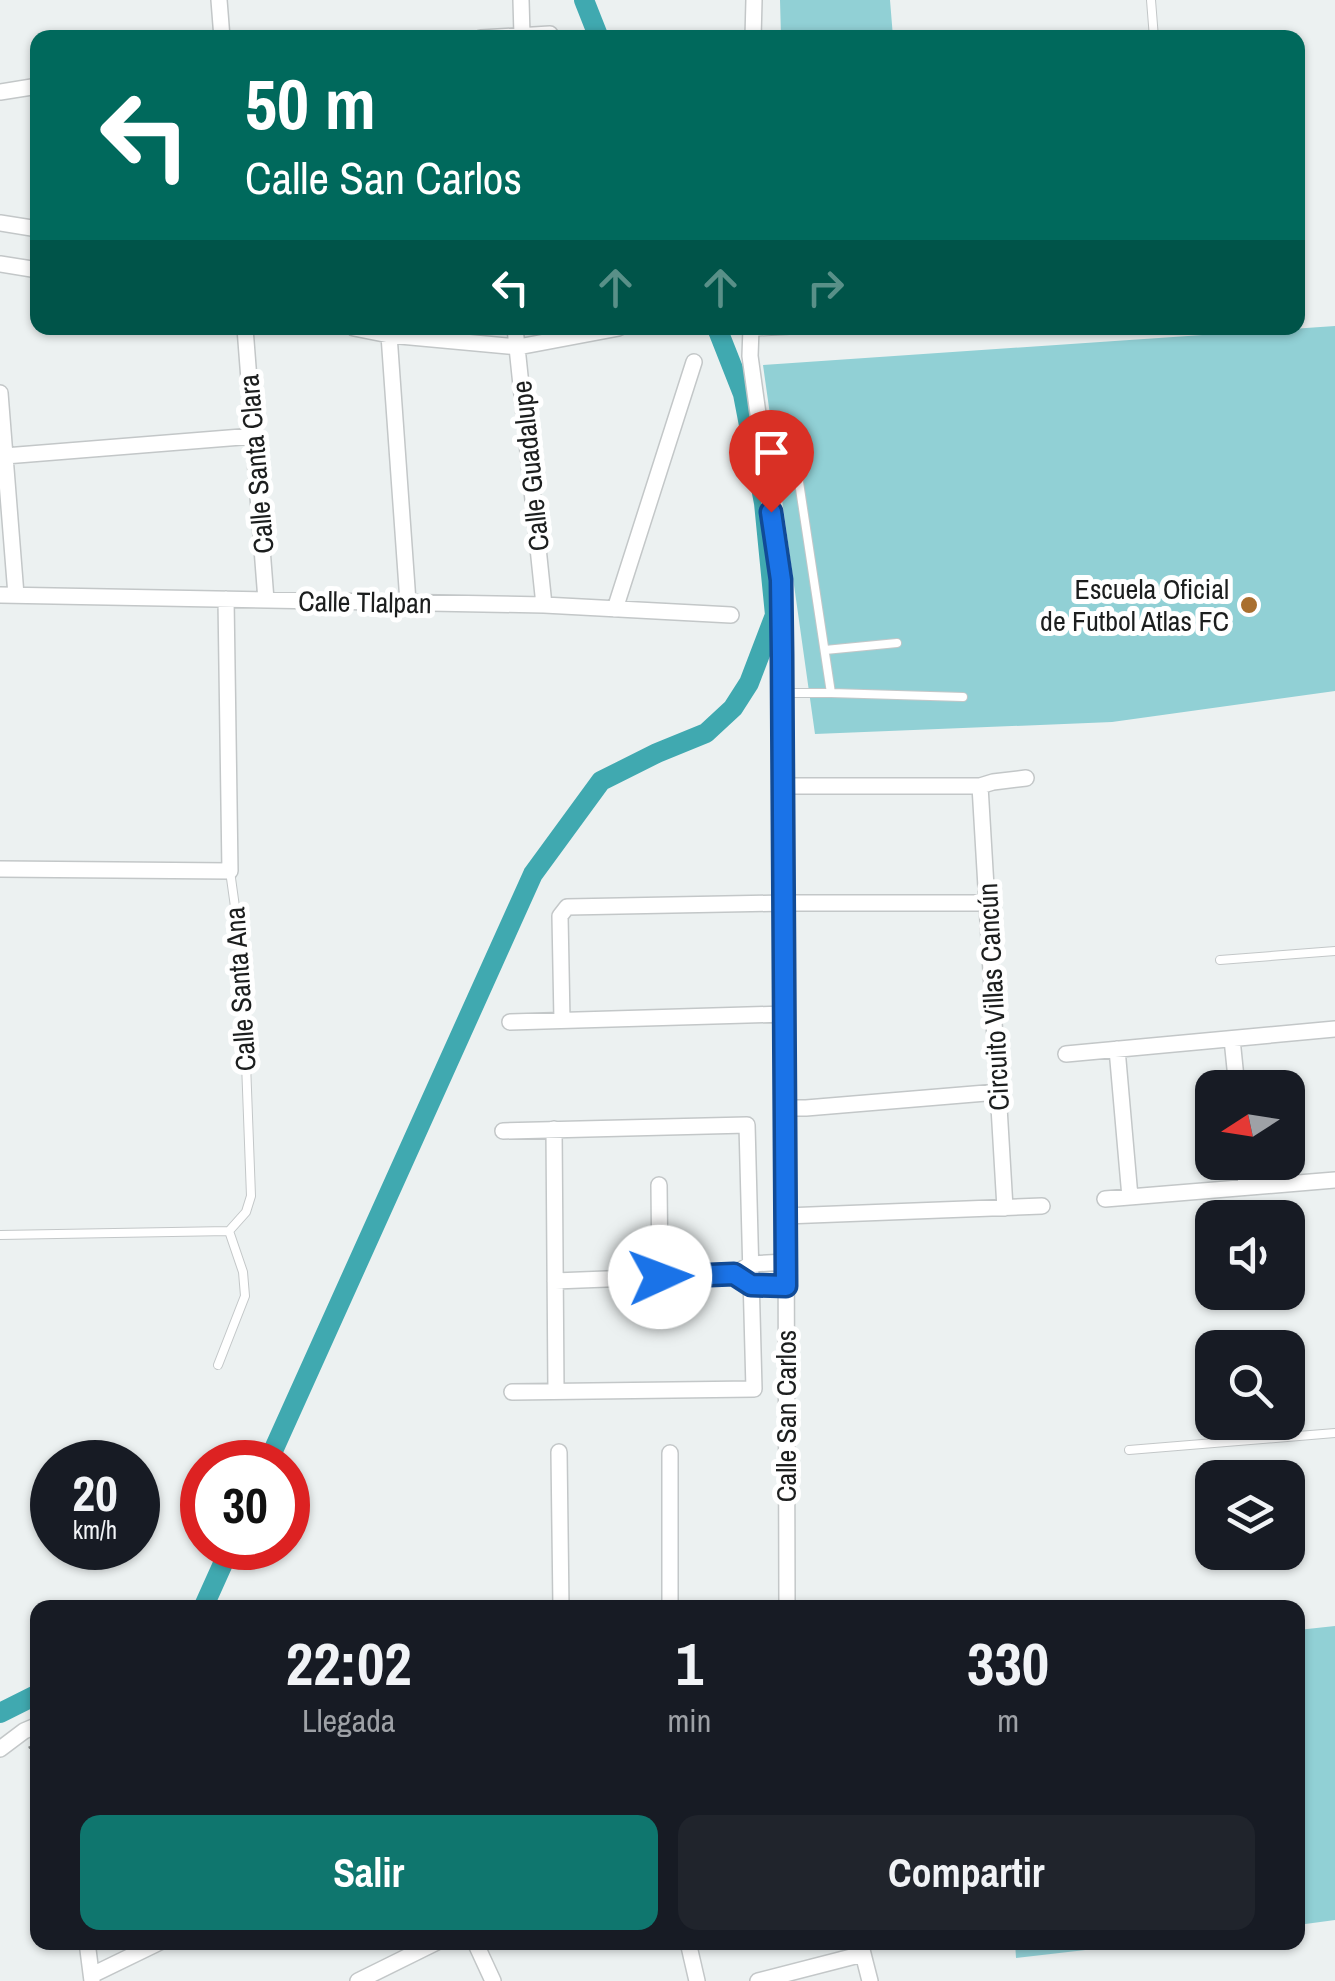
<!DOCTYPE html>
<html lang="es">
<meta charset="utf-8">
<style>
:root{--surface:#171b24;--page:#20242c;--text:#f1f3f6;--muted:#9ea1a6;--accent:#0f766e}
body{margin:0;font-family:"Archivo Narrow",sans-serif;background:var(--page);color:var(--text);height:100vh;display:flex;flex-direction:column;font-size:38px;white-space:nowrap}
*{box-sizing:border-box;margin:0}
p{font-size:32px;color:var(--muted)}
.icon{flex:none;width:55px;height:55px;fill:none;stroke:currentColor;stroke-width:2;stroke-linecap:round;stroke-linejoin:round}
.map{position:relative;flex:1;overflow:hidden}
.details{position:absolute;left:30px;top:1600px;width:1275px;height:350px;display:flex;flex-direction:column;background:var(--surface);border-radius:20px;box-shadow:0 2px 8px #0004}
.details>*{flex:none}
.banner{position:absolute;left:30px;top:30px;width:1275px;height:305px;border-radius:20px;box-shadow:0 2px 8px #0004;background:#00695c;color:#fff;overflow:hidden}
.needle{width:65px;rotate:258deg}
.buttons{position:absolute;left:1195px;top:1070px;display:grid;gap:20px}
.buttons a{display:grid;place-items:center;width:110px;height:110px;border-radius:20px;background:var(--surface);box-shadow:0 2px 8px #0004;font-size:50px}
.speed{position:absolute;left:30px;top:1440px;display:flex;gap:20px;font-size:50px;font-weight:700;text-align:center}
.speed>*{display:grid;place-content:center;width:130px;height:130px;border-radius:50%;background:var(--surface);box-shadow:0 2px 8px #0004;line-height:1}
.speed small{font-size:25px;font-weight:400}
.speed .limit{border:15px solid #d22;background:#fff;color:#111}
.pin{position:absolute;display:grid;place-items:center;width:85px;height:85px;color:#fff;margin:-102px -42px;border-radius:50% 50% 50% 0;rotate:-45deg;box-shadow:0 0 10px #0007}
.pin .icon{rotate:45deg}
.me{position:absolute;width:110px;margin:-55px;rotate:88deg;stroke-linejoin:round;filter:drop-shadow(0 0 8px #0008)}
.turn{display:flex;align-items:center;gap:35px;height:210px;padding:0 50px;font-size:45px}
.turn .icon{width:130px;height:130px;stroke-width:2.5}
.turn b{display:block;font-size:70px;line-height:85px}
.lanes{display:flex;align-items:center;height:95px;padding:0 50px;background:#0003;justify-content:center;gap:50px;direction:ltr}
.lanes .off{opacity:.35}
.eta{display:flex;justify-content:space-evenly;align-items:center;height:170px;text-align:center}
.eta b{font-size:60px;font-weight:700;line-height:70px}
.button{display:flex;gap:20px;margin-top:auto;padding:20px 50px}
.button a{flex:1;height:115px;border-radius:20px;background:var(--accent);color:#fff;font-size:40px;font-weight:700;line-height:115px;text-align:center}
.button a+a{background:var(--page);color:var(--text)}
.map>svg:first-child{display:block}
</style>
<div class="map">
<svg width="1335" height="1981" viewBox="0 0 1335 1981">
<rect width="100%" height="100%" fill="#ecf1f1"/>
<!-- green -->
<path fill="#91d0d5" d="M 780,0 L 890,0 L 893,37 L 781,37 Z
M 1335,326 L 1335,691 L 1112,722 L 815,734 L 763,365 Z
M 1335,1626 L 1335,1920 L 1298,1925 L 1298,1630 Z
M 1015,1942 L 1146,1942 L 1146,1943 L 1016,1958 Z"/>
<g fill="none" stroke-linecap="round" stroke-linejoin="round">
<!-- canal -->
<path stroke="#40a9b0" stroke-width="20" d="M 584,0 L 599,38
M 268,1462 L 533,874 L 601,781 L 657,753 L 706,733 L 733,708 L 749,683 L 775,615 L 764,503 L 743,394 L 717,328
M 203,1608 L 230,1548
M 0,1713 L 38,1694"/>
<defs>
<path id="service" d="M 1151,0 L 1154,38
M 751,332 L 827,328
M 792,436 L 831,693 L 963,697
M 825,650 L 897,643
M 783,693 L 831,693
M 1220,960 L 1335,951
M 0,1235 L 229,1231
M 218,1365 L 245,1296 L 243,1272 L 229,1231 L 246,1212 L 251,1196 L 242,957 L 230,871
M 1129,1450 L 1335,1433"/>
<path id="minor" d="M 219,0 L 222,38
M 521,0 L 522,35
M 481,38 L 550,34
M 753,38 L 754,0
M 0,92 L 38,86
M 0,223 L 38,229
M 0,264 L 38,270
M 245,328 L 266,600
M 354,328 L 389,335 L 518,347 L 619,328
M 515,328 L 544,605
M 751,328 L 750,356 L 781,580 L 785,786 L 787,1608
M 389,335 L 408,602
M 0,393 L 16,595
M 5,456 L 254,436
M 0,595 L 544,605 L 731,615
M 615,609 L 694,362
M 785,786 L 980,786 L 993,782 L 1026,778
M 980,786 L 1005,1208
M 0,869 L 230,871 L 226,599
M 562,1020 L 560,916 L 567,907 L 784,903 L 987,903
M 510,1022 L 785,1014
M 1232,1039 L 1237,1088
M 1117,1049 L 1130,1197
M 1066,1054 L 1335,1029
M 785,1108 L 806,1108 L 998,1092
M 554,1129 L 556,1391
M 503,1131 L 747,1125 L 754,1389 L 512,1392
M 1244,1162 L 1246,1187
M 659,1185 L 660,1277
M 1105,1199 L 1335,1180
M 785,1216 L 1042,1206
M 555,1281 L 734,1274 L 751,1264 L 786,1262
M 559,1452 L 561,1608
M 670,1608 L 670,1453
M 0,1749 L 24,1731 L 38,1725
M 87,1942 L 92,1981
M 475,1942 L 493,1981
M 688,1942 L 697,1981
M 860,1942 L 870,1981
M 92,1975 L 160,1942
M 358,1981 L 437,1942
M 758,1981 L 863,1954"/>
</defs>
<!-- service casing -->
<use href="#service" stroke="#c3c7c8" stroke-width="10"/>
<!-- minor casing -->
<use href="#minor" stroke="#c3c7c8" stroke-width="18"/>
<!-- path -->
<path stroke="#828686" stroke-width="4" stroke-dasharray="2.5 8" stroke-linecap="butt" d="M 30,1746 L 38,1765"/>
<!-- service -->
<use href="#service" stroke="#fff" stroke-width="8"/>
<!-- minor -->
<use href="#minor" stroke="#fff" stroke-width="15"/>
</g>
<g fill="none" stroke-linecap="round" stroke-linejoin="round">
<defs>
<path id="route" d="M 660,1277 L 734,1274 L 751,1285 L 786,1286 L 782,655 L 781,580 L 771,512"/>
</defs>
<!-- route casing -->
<use href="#route" stroke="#114b97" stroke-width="25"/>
<!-- route -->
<use href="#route" stroke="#1a73e8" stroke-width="18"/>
</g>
<!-- markers -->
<circle fill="#a96f2f" stroke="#fff" stroke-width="4" cx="1249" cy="605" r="10"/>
<g text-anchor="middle" stroke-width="10" stroke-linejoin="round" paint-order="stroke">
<!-- street labels -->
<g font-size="28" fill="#1c1e1e" stroke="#fff">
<text transform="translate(256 464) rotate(-95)" y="10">Calle Santa Clara</text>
<text transform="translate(530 466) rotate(-96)" y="10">Calle Guadalupe</text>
<text transform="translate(365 602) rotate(1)" y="10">Calle Tlalpan</text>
<text transform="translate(240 989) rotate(-94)" y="10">Calle Santa Ana</text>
<text transform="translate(993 997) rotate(-93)" y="10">Circuito Villas Cancún</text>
<text transform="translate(786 1416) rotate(-90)" y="10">Calle San Carlos</text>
</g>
<!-- poi labels -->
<g font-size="28" fill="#1c1e1e" stroke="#fff" text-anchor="end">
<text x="1229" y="599">Escuela Oficial<tspan x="1229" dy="32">de Futbol Atlas FC</tspan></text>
</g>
</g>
</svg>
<div class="buttons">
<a><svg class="needle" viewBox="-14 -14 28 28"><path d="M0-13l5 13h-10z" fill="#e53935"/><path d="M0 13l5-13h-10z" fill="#9ea1a6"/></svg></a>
<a><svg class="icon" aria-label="sound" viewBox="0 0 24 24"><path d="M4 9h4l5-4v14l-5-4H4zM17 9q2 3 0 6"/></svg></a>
<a><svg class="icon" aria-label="search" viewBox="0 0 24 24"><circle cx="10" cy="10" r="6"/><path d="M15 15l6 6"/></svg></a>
<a><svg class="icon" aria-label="layers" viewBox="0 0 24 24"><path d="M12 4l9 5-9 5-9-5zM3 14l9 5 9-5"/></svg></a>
</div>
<div class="speed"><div>20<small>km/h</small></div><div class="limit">30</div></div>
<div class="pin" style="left:771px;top:512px;background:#d93025"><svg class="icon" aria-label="arrive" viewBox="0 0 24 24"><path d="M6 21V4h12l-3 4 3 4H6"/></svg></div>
<svg class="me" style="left:660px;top:1277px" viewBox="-20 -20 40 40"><circle r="19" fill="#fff"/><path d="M0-13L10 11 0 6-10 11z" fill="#1a73e8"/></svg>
<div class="banner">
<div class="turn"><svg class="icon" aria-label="left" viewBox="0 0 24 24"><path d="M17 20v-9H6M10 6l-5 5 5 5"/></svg><div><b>50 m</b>Calle San Carlos</div></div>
<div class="lanes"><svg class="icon" aria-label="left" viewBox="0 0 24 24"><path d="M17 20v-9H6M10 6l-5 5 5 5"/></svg><svg class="icon off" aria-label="ahead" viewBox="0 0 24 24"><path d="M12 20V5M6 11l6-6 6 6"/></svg><svg class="icon off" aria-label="ahead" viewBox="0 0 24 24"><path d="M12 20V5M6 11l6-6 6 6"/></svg><svg class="icon off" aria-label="right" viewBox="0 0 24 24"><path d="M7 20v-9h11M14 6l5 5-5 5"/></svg></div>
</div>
<section class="details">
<div class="eta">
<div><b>22:02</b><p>Llegada</p></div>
<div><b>1</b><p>min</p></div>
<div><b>330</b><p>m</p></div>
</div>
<div class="button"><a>Salir</a><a>Compartir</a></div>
</section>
</div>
